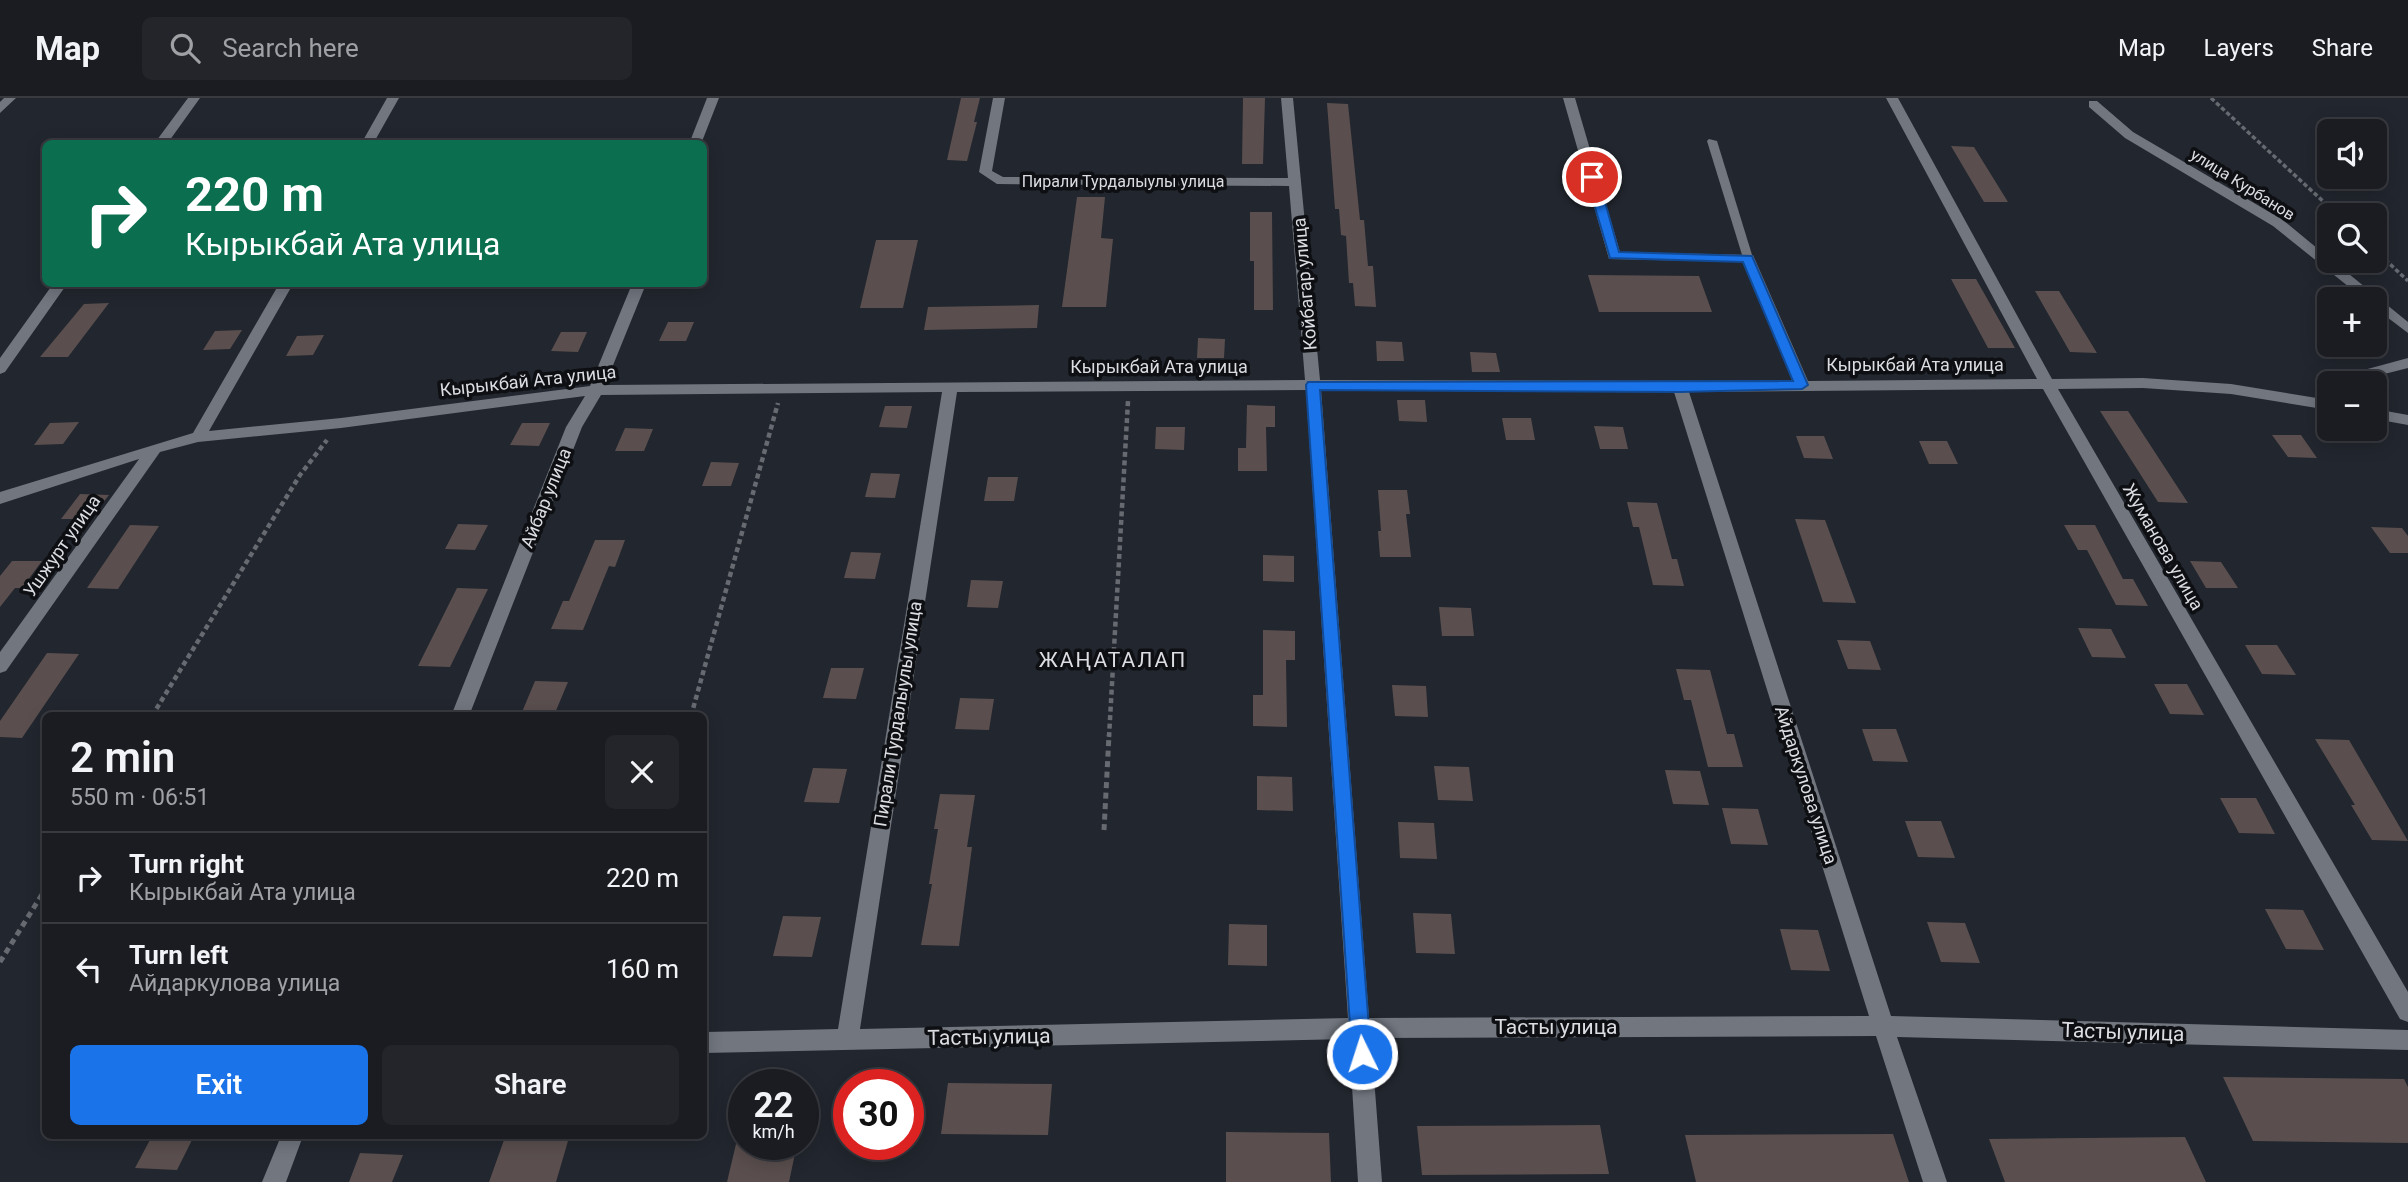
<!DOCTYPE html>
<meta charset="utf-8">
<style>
:root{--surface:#1a1c22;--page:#23252a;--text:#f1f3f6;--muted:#9fa1a5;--line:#383a40;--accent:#1a73e8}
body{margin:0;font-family:Roboto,sans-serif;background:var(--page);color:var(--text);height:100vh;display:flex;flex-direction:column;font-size:26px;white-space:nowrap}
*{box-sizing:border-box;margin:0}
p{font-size:23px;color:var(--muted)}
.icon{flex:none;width:38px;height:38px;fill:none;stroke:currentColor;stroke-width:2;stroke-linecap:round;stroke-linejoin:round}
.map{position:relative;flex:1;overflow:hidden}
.drawer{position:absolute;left:42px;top:614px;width:665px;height:427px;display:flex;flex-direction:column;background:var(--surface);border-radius:10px;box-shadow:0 4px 18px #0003,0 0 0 2px var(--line)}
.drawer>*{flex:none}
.banner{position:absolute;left:42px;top:42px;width:665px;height:147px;border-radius:10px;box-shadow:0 4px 18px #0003,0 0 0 2px var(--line);background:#0b6e4f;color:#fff;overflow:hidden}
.tools{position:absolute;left:2317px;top:21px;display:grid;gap:14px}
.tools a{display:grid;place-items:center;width:70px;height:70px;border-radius:10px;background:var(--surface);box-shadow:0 4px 18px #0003,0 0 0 2px var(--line);font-size:35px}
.speed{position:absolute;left:728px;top:971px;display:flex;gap:14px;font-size:35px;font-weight:700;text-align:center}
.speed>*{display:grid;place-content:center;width:91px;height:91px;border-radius:50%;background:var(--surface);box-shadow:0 4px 18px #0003,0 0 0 2px var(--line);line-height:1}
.speed small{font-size:18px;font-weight:400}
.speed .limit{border:10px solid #d22;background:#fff;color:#111}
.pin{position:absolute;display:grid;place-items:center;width:60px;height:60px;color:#fff;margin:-30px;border:4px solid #fff;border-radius:50%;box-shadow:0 2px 7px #0007}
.me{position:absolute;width:77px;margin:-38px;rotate:356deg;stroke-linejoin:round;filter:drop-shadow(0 0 5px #0008)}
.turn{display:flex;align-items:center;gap:24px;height:147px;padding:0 28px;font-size:32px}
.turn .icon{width:91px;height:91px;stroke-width:2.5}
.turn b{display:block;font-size:49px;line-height:60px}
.round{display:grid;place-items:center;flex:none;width:74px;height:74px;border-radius:10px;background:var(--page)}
.overview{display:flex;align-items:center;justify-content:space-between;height:119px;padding:0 28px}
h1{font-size:42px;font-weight:600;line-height:52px}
.action{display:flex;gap:14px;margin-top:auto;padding:14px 28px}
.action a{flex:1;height:80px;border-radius:10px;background:var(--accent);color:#fff;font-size:28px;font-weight:600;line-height:80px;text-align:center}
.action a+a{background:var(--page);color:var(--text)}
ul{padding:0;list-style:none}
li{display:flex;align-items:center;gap:21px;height:91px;padding:0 28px;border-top:2px solid var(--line)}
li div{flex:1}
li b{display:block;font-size:26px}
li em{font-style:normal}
header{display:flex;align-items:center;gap:42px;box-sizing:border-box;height:98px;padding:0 35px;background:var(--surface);border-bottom:2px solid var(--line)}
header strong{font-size:33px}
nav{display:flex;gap:38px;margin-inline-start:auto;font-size:24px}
.search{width:490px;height:63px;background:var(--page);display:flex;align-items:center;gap:18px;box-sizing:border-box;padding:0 24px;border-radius:10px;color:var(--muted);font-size:26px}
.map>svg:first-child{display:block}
</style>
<header>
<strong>Map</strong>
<div class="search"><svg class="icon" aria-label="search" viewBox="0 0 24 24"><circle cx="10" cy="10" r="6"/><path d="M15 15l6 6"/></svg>Search here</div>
<nav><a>Map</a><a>Layers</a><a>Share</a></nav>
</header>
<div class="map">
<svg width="2408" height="1084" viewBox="0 0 2408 1084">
<rect width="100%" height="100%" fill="#22262e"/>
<!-- building -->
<path fill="#5a4f4e" d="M 961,0 L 980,0 L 974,24 L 977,24 L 967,63 L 947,62 Z
M 1243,0 L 1265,0 L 1263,66 L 1242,66 Z
M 1327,5 L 1348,6 L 1360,122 L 1364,122 L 1368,168 L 1373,168 L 1376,209 L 1355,208 L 1353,185 L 1349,185 L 1346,138 L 1341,137 L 1339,111 L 1335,111 Z
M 1951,48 L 1974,49 L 2008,104 L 1984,104 Z
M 1077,99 L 1105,99 L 1101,140 L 1113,141 L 1106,209 L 1062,209 Z
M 1250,114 L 1272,114 L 1273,212 L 1254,212 L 1254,163 L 1250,163 Z
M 876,142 L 918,142 L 903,210 L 860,210 Z
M 1588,177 L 1699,178 L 1712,214 L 1599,214 Z
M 1951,181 L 1976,181 L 2015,250 L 1988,250 Z
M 2035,193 L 2059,193 L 2097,255 L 2070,254 Z
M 109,205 L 68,259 L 40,259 L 84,206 Z
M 1039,207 L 1037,230 L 924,232 L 928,209 Z
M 668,224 L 694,224 L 686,243 L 659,243 Z
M 242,232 L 230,251 L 203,252 L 215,233 Z
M 561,234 L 587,234 L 578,254 L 551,253 Z
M 324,237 L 313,257 L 286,258 L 297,238 Z
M 1198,240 L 1225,241 L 1224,260 L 1197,260 Z
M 1376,243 L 1402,244 L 1404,263 L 1377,263 Z
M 1470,254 L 1496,255 L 1500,274 L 1472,274 Z
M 1397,302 L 1425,302 L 1427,324 L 1399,323 Z
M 1247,307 L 1275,308 L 1275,329 L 1266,329 L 1267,373 L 1238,373 L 1238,350 L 1246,350 Z
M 885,308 L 912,308 L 907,330 L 879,329 Z
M 2100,313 L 2128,313 L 2188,405 L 2158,404 Z
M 1502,320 L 1531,320 L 1535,342 L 1506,342 Z
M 79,324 L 63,346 L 34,347 L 50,325 Z
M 522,325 L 550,325 L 539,348 L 510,347 Z
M 1594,328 L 1623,329 L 1628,351 L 1600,351 Z
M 1156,329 L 1185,329 L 1184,352 L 1155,351 Z
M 625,330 L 653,331 L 644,353 L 615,353 Z
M 2272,337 L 2301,337 L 2317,360 L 2288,359 Z
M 1796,338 L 1824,338 L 1833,361 L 1804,360 Z
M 1919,343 L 1947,343 L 1958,366 L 1929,366 Z
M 711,364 L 739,365 L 731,388 L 702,388 Z
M 871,375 L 900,376 L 895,400 L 865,399 Z
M 988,379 L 1018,379 L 1014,403 L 984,403 Z
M 1378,392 L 1407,392 L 1410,416 L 1406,416 L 1411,459 L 1380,459 L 1378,433 L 1381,433 Z
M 80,396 L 109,397 L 90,421 L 61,421 Z
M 1627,404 L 1657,405 L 1672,461 L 1677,461 L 1684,488 L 1653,487 L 1639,429 L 1633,429 Z
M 1795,421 L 1825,422 L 1856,505 L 1823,504 Z
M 458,426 L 488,427 L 475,452 L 445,451 Z
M 130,427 L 159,428 L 118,491 L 87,490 Z
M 2064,427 L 2095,427 L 2123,481 L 2133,481 L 2148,508 L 2116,507 L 2087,452 L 2078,452 Z
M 2371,429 L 2402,430 L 2408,438 L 2408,455 L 2390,455 Z
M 595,442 L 625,442 L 615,469 L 609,468 L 583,532 L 551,531 L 563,503 L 569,503 Z
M 851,454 L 881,455 L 875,481 L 844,480 Z
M 1263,457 L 1294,458 L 1294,484 L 1263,483 Z
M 12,463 L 42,463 L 22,490 L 15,490 L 0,509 L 0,478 Z
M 2190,463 L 2221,464 L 2238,490 L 2206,490 Z
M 971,482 L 1003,483 L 998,510 L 967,509 Z
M 457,490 L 488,491 L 450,569 L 418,568 Z
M 1439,509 L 1471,510 L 1474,538 L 1442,538 Z
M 2078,530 L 2111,531 L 2126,560 L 2092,559 Z
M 1263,532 L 1295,533 L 1295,562 L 1286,562 L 1287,629 L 1253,628 L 1253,597 L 1263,597 Z
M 1837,542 L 1870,543 L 1881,572 L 1848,571 Z
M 2245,547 L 2277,547 L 2296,577 L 2262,576 Z
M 47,555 L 79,556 L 22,640 L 0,639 L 0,623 Z
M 831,570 L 864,570 L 856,601 L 823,600 Z
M 1676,571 L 1710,572 L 1727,636 L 1734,636 L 1743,669 L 1708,669 L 1691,602 L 1684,602 Z
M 535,583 L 568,584 L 555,615 L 522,614 Z
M 2154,586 L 2187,586 L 2204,617 L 2170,616 Z
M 1392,587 L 1426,588 L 1428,619 L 1395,618 Z
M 960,600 L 994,601 L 989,632 L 955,631 Z
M 1862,631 L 1896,631 L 1908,664 L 1873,663 Z
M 2315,641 L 2349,642 L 2408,743 L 2372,742 L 2351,707 L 2355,707 Z
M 1434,668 L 1469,669 L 1473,703 L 1438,702 Z
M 813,670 L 847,671 L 839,705 L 804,704 Z
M 1665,672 L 1700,673 L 1709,707 L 1673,706 Z
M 1257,678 L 1292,679 L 1293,713 L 1257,712 Z
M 940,696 L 975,697 L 967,749 L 972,749 L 959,848 L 921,847 L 932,786 L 929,786 L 938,731 L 934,731 Z
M 2220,700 L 2256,700 L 2275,736 L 2239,735 Z
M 1722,710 L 1758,711 L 1768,747 L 1731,746 Z
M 1905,723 L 1941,723 L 1955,760 L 1918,759 Z
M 1398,724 L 1434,725 L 1437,761 L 1400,760 Z
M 2265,811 L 2303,812 L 2324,852 L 2286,851 Z
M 1413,815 L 1451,816 L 1455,856 L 1416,855 Z
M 783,818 L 821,819 L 812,859 L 773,858 Z
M 1927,824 L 1965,825 L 1980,865 L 1941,864 Z
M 1229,826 L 1267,827 L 1267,868 L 1228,867 Z
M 1780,831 L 1818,832 L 1830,873 L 1791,872 Z
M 2223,979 L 2404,981 L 2408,989 L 2408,1045 L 2253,1043 Z
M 948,985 L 1052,986 L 1048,1037 L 941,1036 Z
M 1600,1027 L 1609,1076 L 1422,1077 L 1417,1028 Z
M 1226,1034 L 1329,1035 L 1331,1084 L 1226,1084 Z
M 1893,1036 L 1909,1084 L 1696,1084 L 1685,1037 Z
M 152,1038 L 194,1038 L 177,1072 L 135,1070 Z
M 2185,1039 L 2206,1084 L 2005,1084 L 1989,1041 Z
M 504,1042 L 568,1043 L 556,1084 L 489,1084 Z
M 736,1046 L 797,1046 L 789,1084 L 727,1084 Z
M 360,1055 L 403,1057 L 392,1084 L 349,1084 Z"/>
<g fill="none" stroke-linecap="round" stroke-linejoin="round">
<!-- path-far2 -->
<path stroke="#676a71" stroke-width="3.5" stroke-dasharray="4.5 2.5" stroke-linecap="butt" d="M 2211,0 L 2338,117
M 2375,152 L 2408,183"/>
<!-- path-far1 -->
<path stroke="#676a71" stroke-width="4.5" stroke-dasharray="5 3.5" stroke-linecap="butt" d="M 152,618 L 300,377 L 327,342
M 691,618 L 778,305
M 1109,639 L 1128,303"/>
<!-- path -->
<path stroke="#676a71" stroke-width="5" stroke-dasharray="6 4.5" stroke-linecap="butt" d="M 1104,732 L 1109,637
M 0,864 L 46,790"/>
<!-- lane -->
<path fill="#71767f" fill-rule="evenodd" d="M 1709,41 L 1717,43 L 1753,160 L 1752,162 L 1744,162 L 1743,160 L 1707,43 Z"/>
<!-- street -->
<path fill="#71767f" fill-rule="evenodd" d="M 4,0 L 16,0 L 0,15 L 0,4 Z
M 188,0 L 200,0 L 167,46 L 154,46 Z
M 387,0 L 399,0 L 373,46 L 361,46 Z
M 707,0 L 719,0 L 701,46 L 689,46 Z
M 993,0 L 1005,0 L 992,73 L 1003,79 L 1288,80 L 1281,0 L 1293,0 L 1320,282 L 1793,283 L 1743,164 L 1609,161 L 1563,0 L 1575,0 L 1620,154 L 1753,157 L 1808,283 L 2037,281 L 1886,0 L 1898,0 L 2052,281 L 2143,280 L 2231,286 L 2329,302 L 2329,312 L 2231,296 L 2143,290 L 2058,291 L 2408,894 L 2408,924 L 2400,921 L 2043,291 L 1689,294 L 1891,918 L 2408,932 L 2408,952 L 1897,939 L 1947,1084 L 1923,1084 L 1876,938 L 1371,940 L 1382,1084 L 1358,1084 L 1349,941 L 704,955 L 704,934 L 838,931 L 942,294 L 601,297 L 582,329 L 469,618 L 451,618 L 566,329 L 585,298 L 341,330 L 198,344 L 160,354 L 6,573 L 0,575 L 0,554 L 139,361 L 0,406 L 0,394 L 193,335 L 279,186 L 293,186 L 209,333 L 341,320 L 590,288 L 632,186 L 646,186 L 605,287 L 1305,282 L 1289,88 L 997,86 L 979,74 ZM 1306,292 L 1348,920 L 860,931 L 957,294 ZM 1321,292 L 1674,294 L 1869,918 L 1369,920 Z
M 2089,3 L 2097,3 L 2133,34 L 2283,122 L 2329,160 L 2329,163 L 2333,163 L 2408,224 L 2408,235 L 2375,210 L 2375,201 L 2364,201 L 2273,128 L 2125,40 L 2089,9 Z
M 53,186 L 67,186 L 5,274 L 0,276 L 0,260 Z
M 2408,260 L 2408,270 L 2349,285 L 2329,285 L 2329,289 L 2325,285 L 2327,282 Z
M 2375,311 L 2408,317 L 2408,327 L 2375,321 Z
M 281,1038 L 303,1038 L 286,1084 L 262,1084 Z"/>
</g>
<!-- route -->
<path fill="#1a73e8" stroke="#114b97" stroke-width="2" d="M 1592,75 L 1598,79 L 1619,154 L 1752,158 L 1808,287 L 1802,291 L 1680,294 L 1320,292 L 1371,956 L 1369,963 L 1362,965 L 1354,963 L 1352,956 L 1306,287 L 1308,284 L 1793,283 L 1743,164 L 1610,160 L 1586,79 Z"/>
<g text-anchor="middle" stroke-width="7" stroke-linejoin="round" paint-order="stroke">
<!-- far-street labels -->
<g font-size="16" fill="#dbdde3" stroke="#0d0f12">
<text x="1123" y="89">Пирали Турдалыулы улица</text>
<text transform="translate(2243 86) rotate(32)" y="6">улица Курбанов</text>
</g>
<!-- street labels -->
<g font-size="18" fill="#dbdde3" stroke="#0d0f12">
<text transform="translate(1305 186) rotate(-95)" y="6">Койбагар улица</text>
<text x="1915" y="273">Кырыкбай Ата улица</text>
<text x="1159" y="275">Кырыкбай Ата улица</text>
<text transform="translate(528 283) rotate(-6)" y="6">Кырыкбай Ата улица</text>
<text transform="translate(546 400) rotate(-68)" y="6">Айбар улица</text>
<text transform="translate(62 448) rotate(-55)" y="6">Ушжурт улица</text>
<text transform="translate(2163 449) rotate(60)" y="6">Жуманова улица</text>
<text transform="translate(898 616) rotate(-81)" y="6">Пирали Турдалыулы улица</text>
<text transform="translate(1806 687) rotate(72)" y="6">Айдаркулова улица</text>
</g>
<!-- quarter labels -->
<g font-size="21" letter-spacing="2" fill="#dbdde3" stroke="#0d0f12">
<text x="1113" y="569">ЖАҢАТАЛАП</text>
</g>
<!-- near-street labels -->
<g font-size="21" fill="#dbdde3" stroke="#0d0f12">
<text x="1556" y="936">Тасты улица</text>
<text transform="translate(2123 934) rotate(2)" y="7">Тасты улица</text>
<text transform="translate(989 939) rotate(-1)" y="7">Тасты улица</text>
</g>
</g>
</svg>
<div class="tools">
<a><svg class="icon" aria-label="sound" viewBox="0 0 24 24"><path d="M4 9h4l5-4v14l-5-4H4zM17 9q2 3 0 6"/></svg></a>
<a><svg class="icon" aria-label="search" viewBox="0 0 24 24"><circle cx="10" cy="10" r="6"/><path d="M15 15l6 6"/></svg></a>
<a>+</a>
<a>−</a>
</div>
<div class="speed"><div>22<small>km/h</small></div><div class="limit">30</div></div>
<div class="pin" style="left:1592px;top:79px;background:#d93025"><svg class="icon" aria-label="arrive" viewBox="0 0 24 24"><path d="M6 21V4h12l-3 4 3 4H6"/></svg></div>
<svg class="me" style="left:1362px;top:956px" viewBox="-20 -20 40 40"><circle r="17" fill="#1a73e8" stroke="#fff" stroke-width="3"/><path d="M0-11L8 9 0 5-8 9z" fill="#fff"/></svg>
<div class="banner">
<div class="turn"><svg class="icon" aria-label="right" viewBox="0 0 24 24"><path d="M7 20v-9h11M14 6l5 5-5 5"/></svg><div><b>220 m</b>Кырыкбай Ата улица</div></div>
</div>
<section class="drawer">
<div class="overview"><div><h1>2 min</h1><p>550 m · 06:51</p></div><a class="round"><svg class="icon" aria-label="close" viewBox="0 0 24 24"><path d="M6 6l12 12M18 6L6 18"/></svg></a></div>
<ul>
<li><svg class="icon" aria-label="right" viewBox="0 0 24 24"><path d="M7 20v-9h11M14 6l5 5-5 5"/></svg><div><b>Turn right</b><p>Кырыкбай Ата улица</p></div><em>220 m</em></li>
<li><svg class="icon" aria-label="left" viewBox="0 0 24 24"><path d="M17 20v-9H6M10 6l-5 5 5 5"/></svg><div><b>Turn left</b><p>Айдаркулова улица</p></div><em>160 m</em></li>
</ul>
<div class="action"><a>Exit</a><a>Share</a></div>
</section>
</div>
